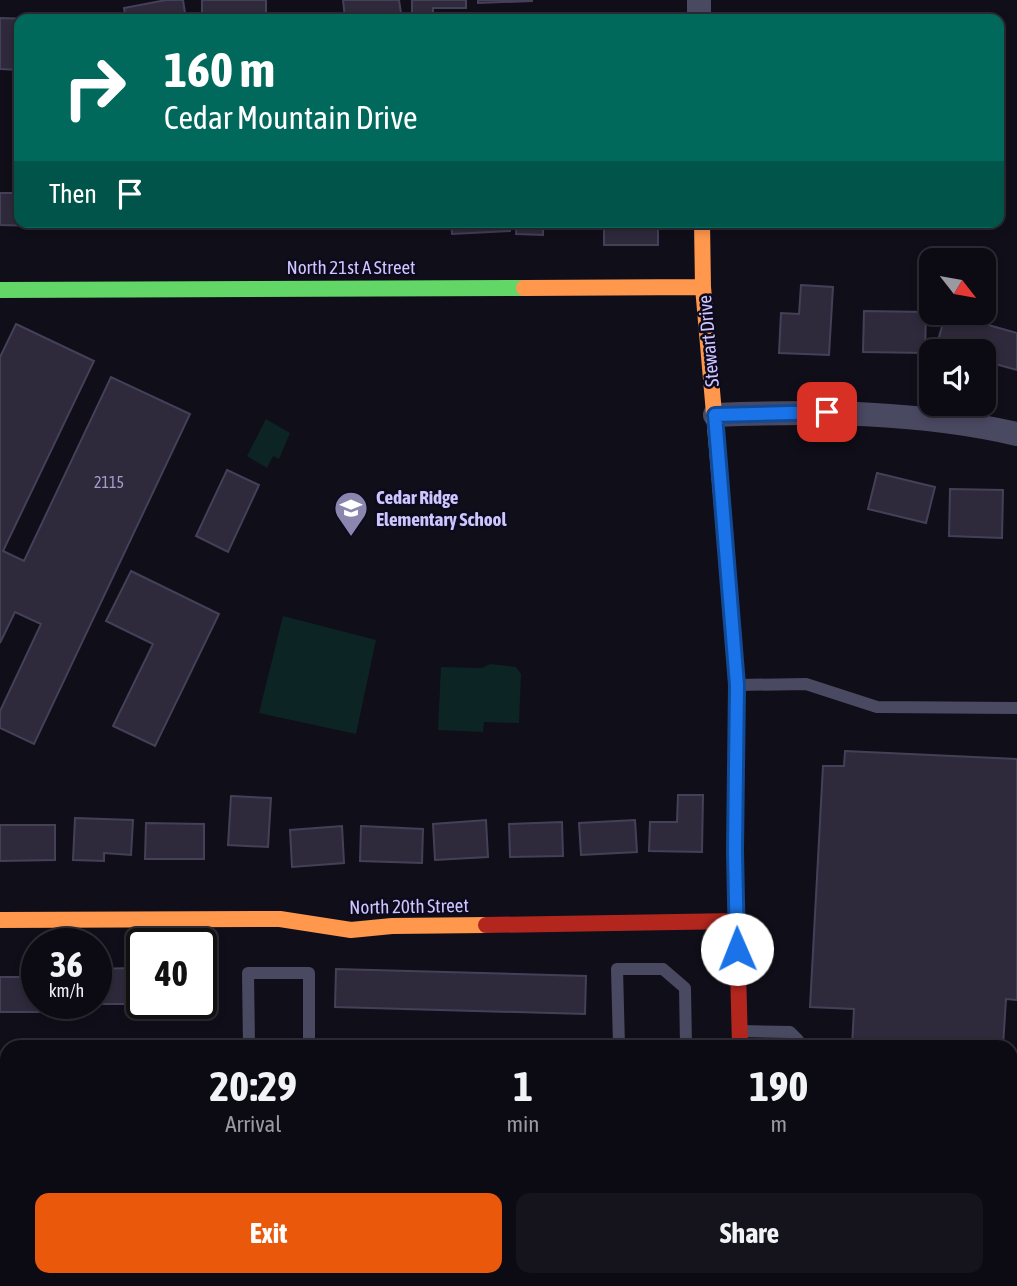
<!DOCTYPE html>
<style>
:root{--surface:#0c0a13;--page:#15131c;--text:#f1f3f6;--muted:#9a9aa0;--line:#2c2b33;--accent:#ea580c}
body{margin:0;font-family:"Asap Condensed",sans-serif;background:var(--page);color:var(--text);height:100vh;display:flex;flex-direction:column;font-size:26px;white-space:nowrap}
*{box-sizing:border-box;margin:0}
p{font-size:23px;color:var(--muted)}
.icon{flex:none;width:38px;height:38px;fill:none;stroke:currentColor;stroke-width:2;stroke-linecap:round;stroke-linejoin:round}
.map{position:relative;flex:1;overflow:hidden}
.details{position:absolute;left:0px;top:1040px;width:1018px;height:247px;display:flex;flex-direction:column;background:var(--surface);border-radius:21px 21px 0 0;box-shadow:0 4px 10px #0003,0 0 0 2px var(--line)}
.details>*{flex:none}
.top-card{position:absolute;left:14px;top:14px;width:990px;height:214px;border-radius:14px;box-shadow:0 4px 10px #0003,0 0 0 2px var(--line);background:#00695c;color:#fff;overflow:hidden}
.needle{width:46px;rotate:121deg}
.fabs{position:absolute;left:919px;top:248px;display:grid;gap:14px}
.fabs a{display:grid;place-items:center;width:77px;height:77px;border-radius:14px;background:var(--surface);box-shadow:0 4px 10px #0003,0 0 0 2px var(--line);font-size:35px}
.speed{position:absolute;left:21px;top:928px;display:flex;gap:14px;font-size:35px;font-weight:700;text-align:center}
.speed>*{display:grid;place-content:center;width:91px;height:91px;border-radius:50%;background:var(--surface);box-shadow:0 4px 10px #0003,0 0 0 2px var(--line);line-height:1}
.speed small{font-size:18px;font-weight:400}
.speed .limit{border:4px solid #111;border-radius:10px;background:#fff;color:#111}
.pin{position:absolute;display:grid;place-items:center;width:60px;height:60px;color:#fff;margin:-30px;border-radius:14px;box-shadow:0 4px 10px #0006}
.me{position:absolute;width:77px;margin:-38px;rotate:359deg;stroke-linejoin:round;filter:drop-shadow(0 0 5px #0008)}
.turn{display:flex;align-items:center;gap:24px;height:147px;padding:0 35px;font-size:32px}
.turn .icon{width:91px;height:91px;stroke-width:2.5}
.turn b{display:block;font-size:49px;line-height:60px}
.then{display:flex;align-items:center;height:66px;padding:0 35px;background:#0003;gap:14px;font-size:26px}
.eta{display:flex;justify-content:space-evenly;align-items:center;height:119px;text-align:center}
.eta b{font-size:42px;font-weight:700;line-height:49px}
.cta{display:flex;gap:14px;margin-top:auto;padding:14px 35px}
.cta a{flex:1;height:80px;border-radius:14px;background:var(--accent);color:#fff;font-size:28px;font-weight:700;line-height:80px;text-align:center}
.cta a+a{background:var(--page);color:var(--text)}
.map>svg:first-child{display:block}
</style>
<div class="map">
<svg width="1017" height="1286" viewBox="0 0 1017 1286">
<rect width="100%" height="100%" fill="#100e19"/>
<!-- green -->
<path fill="#0d2424" d="M 266,419 L 290,433 L 279,459 L 273,456 L 267,468 L 247,456 Z
M 283,616 L 376,640 L 356,734 L 259,713 Z
M 490,664 L 516,667 L 521,674 L 519,723 L 484,722 L 483,732 L 438,730 L 441,667 L 482,668 Z"/>
<!-- building -->
<path fill="#2e2a3c" stroke="#444058" stroke-width="2" d="M 166,0 L 183,0 L 186,19 L 126,19 L 124,8 Z
M 202,0 L 266,0 L 266,19 L 202,19 Z
M 343,0 L 399,0 L 401,13 L 345,18 Z
M 412,0 L 466,0 L 466,8 L 433,8 L 433,19 L 412,19 Z
M 478,0 L 532,0 L 532,1 L 478,3 Z
M 108,13 L 109,19 L 56,19 Z
M 0,18 L 33,19 L 19,19 L 19,70 L 0,69 Z
M 0,193 L 19,193 L 19,222 L 37,222 L 37,226 L 0,225 Z
M 53,222 L 106,222 L 106,226 Z
M 120,222 L 175,222 L 175,227 L 120,226 Z
M 200,222 L 240,222 L 239,227 Z
M 258,222 L 310,222 L 309,227 Z
M 451,222 L 509,222 L 510,231 L 452,234 Z
M 517,222 L 543,222 L 543,235 L 516,234 Z
M 604,222 L 658,222 L 658,245 L 604,245 Z
M 801,285 L 833,287 L 829,355 L 779,353 L 781,313 L 799,314 Z
M 864,311 L 926,312 L 925,353 L 863,352 Z
M 946,313 L 1017,333 L 1017,370 L 984,361 L 984,352 L 953,352 L 936,347 Z
M 16,324 L 94,361 L 3,551 L 24,561 L 111,377 L 190,414 L 34,744 L 0,728 L 0,711 L 41,624 L 15,612 L 0,643 L 0,357 Z
M 227,470 L 259,485 L 228,552 L 196,536 Z
M 877,473 L 935,487 L 926,523 L 868,509 Z
M 950,489 L 1003,490 L 1002,538 L 949,536 Z
M 131,571 L 219,614 L 155,746 L 113,726 L 153,644 L 106,621 Z
M 845,751 L 1017,759 L 1017,1000 L 1006,999 L 1003,1046 L 923,1044 L 923,1046 L 852,1046 L 854,1009 L 810,1007 L 823,766 L 844,766 Z
M 678,795 L 703,795 L 702,852 L 649,851 L 650,822 L 677,822 Z
M 231,796 L 271,798 L 268,847 L 228,845 Z
M 75,818 L 133,820 L 131,855 L 104,853 L 104,861 L 73,860 Z
M 486,820 L 488,857 L 435,860 L 433,824 Z
M 635,820 L 637,852 L 581,855 L 579,823 Z
M 562,822 L 563,856 L 510,857 L 509,824 Z
M 146,823 L 204,824 L 204,859 L 145,859 Z
M 0,825 L 55,825 L 55,860 L 0,861 Z
M 342,826 L 344,863 L 292,867 L 290,830 Z
M 361,826 L 423,829 L 422,863 L 360,861 Z
M 132,968 L 132,1004 L 68,1004 L 96,1003 L 96,969 Z
M 336,969 L 586,976 L 585,1014 L 335,1007 Z
M 201,970 L 208,970 L 208,1006 L 184,1006 L 184,1017 L 165,1017 L 166,1005 L 145,1005 L 145,1003 L 201,1003 Z
M 0,977 L 37,977 L 37,1003 L 52,1003 L 52,1012 L 0,1012 Z"/>
<g fill="none" stroke-linecap="round" stroke-linejoin="round">
<!-- lane -->
<path stroke="#4a4962" stroke-width="12" d="M 737,685 L 806,684 L 877,707 L 1017,708
M 740,1031 L 790,1032 L 798,1040 L 798,1046
M 249,1046 L 248,973 L 309,973 L 309,1046
M 619,1046 L 617,969 L 663,969 L 685,988 L 686,1046
M 1012,1176 L 1017,1176
M 144,1279 L 144,1286
M 232,1279 L 232,1286
M 78,1286 L 78,1279
M 284,1286 L 285,1279
M 368,1286 L 368,1279"/>
<!-- street -->
<path stroke="#4a4962" stroke-width="24" d="M 699,0 L 699,19
M 715,415 C 817,411 916,411 1017,434"/>
<!-- fast -->
<path stroke="#63d668" stroke-width="16" d="M 0,290 L 524,288"/>
<!-- slow -->
<path stroke="#ff974d" stroke-width="16" d="M 702,222 L 703,287 L 732,621
M 524,288 L 703,287
M 0,920 L 280,919 L 351,930 L 392,926 L 486,925"/>
<!-- jam -->
<path stroke="#b3261e" stroke-width="16" d="M 732,621 L 737,685 L 735,851 L 740,1046
M 486,925 L 737,921
M 1012,1239 L 1017,1239
M 0,1254 L 7,1253"/>
</g>
<g fill="none" stroke-linecap="round" stroke-linejoin="round">
<defs>
<path id="route" d="M 737,949 L 735,851 L 737,685 L 715,415 L 827,412"/>
</defs>
<!-- route casing -->
<use href="#route" stroke="#114b97" stroke-width="18"/>
<!-- route -->
<use href="#route" stroke="#1a73e8" stroke-width="12"/>
</g>
<!-- icons -->
<defs>
<symbol id="school-pin" viewBox="-11 -11 22 30"><path d="M0 17L-7.5 6A9.5 9.5 0 1 1 7.5 6Z" fill="#8b86ae" stroke="#0d0a1d"/><path d="M0-5L7-2L0 1L-7-2ZM-4 1L0 2.5L4 1V4Q0 6-4 4Z" fill="#fff"/></symbol>
</defs>
<g fill-rule="evenodd">
<use href="#school-pin" x="332" y="489" width="38" height="52"/>
</g>
<g text-anchor="middle" stroke-width="5" stroke-linejoin="round" paint-order="stroke">
<!-- number labels -->
<g font-size="16" fill="#a59fce">
<text x="109" y="488">2115</text>
</g>
<!-- street labels -->
<g font-size="19" fill="#cdc6ff" stroke="#0d0a1d">
<text x="351" y="274">North 21st A Street</text>
<text transform="translate(708 341) rotate(-95)" y="7">Stewart Drive</text>
<text transform="translate(409 906) rotate(-1)" y="7">North 20th Street</text>
</g>
<!-- poi labels -->
<g font-size="19" font-weight="bold" fill="#cdc6ff" stroke="#0d0a1d" text-anchor="start">
<text x="376" y="504">Cedar Ridge<tspan x="376" dy="22">Elementary School</tspan></text>
</g>
</g>
</svg>
<div class="fabs">
<a><svg class="needle" viewBox="-14 -14 28 28"><path d="M0-13l5 13h-10z" fill="#e53935"/><path d="M0 13l5-13h-10z" fill="#9a9aa0"/></svg></a>
<a><svg class="icon" aria-label="sound" viewBox="0 0 24 24"><path d="M4 9h4l5-4v14l-5-4H4zM17 9q2 3 0 6"/></svg></a>
</div>
<div class="speed"><div>36<small>km/h</small></div><div class="limit">40</div></div>
<div class="pin" style="left:827px;top:412px;background:#d93025"><svg class="icon" aria-label="arrive" viewBox="0 0 24 24"><path d="M6 21V4h12l-3 4 3 4H6"/></svg></div>
<svg class="me" style="left:737px;top:949px" viewBox="-20 -20 40 40"><circle r="19" fill="#fff"/><path d="M0-13L10 11 0 6-10 11z" fill="#1a73e8"/></svg>
<div class="top-card">
<div class="turn"><svg class="icon" aria-label="right" viewBox="0 0 24 24"><path d="M7 20v-9h11M14 6l5 5-5 5"/></svg><div><b>160 m</b>Cedar Mountain Drive</div></div>
<div class="then">Then<svg class="icon" aria-label="arrive" viewBox="0 0 24 24"><path d="M6 21V4h12l-3 4 3 4H6"/></svg></div>
</div>
<section class="details">
<div class="eta">
<div><b>20:29</b><p>Arrival</p></div>
<div><b>1</b><p>min</p></div>
<div><b>190</b><p>m</p></div>
</div>
<div class="cta"><a>Exit</a><a>Share</a></div>
</section>
</div>
